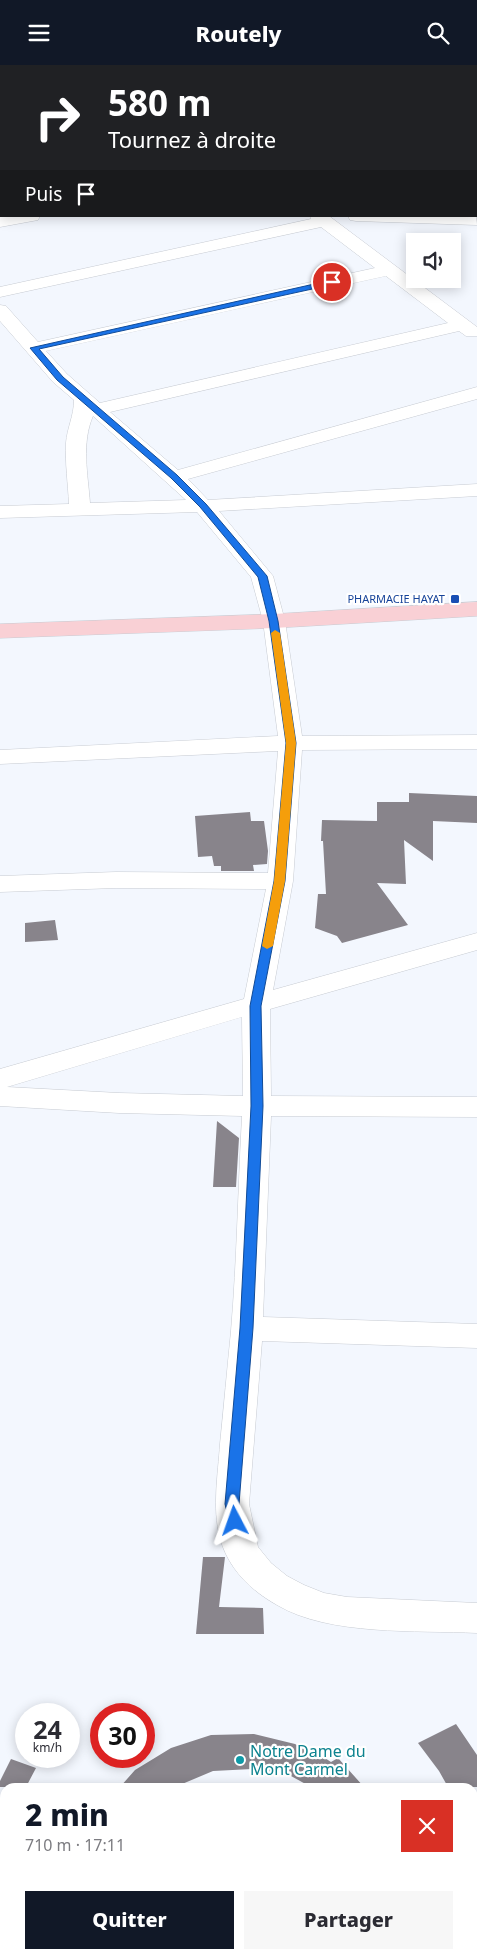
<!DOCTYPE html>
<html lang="fr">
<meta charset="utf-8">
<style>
:root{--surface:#fff;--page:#f7f7f7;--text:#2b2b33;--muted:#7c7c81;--accent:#111827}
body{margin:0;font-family:"Noto Sans",sans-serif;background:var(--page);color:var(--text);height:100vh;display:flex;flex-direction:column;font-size:19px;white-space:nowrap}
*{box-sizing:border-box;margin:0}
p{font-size:16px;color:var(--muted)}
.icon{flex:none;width:28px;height:28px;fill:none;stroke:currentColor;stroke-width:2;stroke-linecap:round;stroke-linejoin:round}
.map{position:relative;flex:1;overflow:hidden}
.details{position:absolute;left:0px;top:1718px;width:478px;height:176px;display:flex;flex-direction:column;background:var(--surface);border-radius:15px 15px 0 0;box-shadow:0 2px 12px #0003}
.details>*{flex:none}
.banner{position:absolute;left:0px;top:0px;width:478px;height:152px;box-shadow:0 2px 12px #0003;background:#202124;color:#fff;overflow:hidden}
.fabs{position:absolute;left:406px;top:168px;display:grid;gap:10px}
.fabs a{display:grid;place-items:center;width:55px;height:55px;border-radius:0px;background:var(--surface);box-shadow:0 2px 12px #0003;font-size:25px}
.speed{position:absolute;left:15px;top:1638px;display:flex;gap:10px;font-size:25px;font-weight:700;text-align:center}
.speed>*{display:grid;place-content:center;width:65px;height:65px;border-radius:50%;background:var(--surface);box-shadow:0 2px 12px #0003;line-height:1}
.speed small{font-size:12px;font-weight:400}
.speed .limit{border:8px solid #d22;background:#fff;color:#111}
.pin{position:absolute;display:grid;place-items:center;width:42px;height:42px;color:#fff;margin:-21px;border:2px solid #fff;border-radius:50%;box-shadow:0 1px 5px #0007}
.me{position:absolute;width:55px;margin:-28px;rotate:356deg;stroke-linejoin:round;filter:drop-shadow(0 0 4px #0008)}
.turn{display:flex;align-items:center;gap:18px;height:105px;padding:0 25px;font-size:22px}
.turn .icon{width:65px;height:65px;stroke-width:2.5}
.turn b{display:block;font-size:35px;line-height:42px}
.then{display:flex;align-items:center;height:48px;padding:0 25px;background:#0003;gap:10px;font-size:19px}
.round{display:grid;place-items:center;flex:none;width:52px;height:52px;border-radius:0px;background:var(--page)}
.head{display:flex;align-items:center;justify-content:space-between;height:85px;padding:0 25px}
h1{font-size:30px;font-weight:800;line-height:38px;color:var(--accent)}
.button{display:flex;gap:10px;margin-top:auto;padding:10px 25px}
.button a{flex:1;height:58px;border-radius:0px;background:var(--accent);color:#fff;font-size:20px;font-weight:800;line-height:58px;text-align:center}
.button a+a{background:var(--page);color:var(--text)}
header{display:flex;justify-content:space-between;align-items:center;height:65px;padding:0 25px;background:var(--accent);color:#fff;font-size:22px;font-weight:800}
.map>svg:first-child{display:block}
</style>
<header><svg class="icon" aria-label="menu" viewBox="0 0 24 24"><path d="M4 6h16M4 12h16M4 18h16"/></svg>Routely<svg class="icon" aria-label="search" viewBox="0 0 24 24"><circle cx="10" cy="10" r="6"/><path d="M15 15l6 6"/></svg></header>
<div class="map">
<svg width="477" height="1893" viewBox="0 0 477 1893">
<rect width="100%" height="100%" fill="#f3f7fe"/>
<!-- building -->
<path fill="#88848b" d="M 409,728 L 477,731 L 477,758 L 433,756 L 433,796 L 404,775 L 406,819 L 377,818 L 408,860 L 342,878 L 337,871 L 315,863 L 318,829 L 326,829 L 323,776 L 321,776 L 322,755 L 377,756 L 377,737 L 409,737 Z
M 250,747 L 251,756 L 264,756 L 268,786 L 267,799 L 253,800 L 254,806 L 221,806 L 221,801 L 214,801 L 212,791 L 198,792 L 195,751 Z
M 55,855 L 58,875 L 25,877 L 25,858 Z
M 217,1056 L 239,1073 L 236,1122 L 213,1122 Z
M 203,1492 L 225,1492 L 219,1542 L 263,1543 L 264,1569 L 196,1569 Z
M 456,1659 L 477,1690 L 477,1722 L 448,1722 L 439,1706 L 418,1678 Z
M 254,1669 L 295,1679 L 302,1683 L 308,1682 L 331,1697 L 338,1693 L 364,1722 L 311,1722 L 291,1711 L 252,1704 L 213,1706 L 175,1722 L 120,1722 L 135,1705 L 171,1683 L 211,1670 Z
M 11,1694 L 36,1703 L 26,1722 L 0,1722 L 0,1716 Z"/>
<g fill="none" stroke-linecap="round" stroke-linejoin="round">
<defs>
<path id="street" d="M 101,0 L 117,0 L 117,1 L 102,1 Z
M 418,0 L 434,0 L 434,1 L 419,1 Z
M 476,27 L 477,27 L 477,37 L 476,37 Z
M 1,54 L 1,64 L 0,65 L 0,55 Z
M 477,58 L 477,68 L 476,69 L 476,59 Z
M 0,106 L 1,106 L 1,116 L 0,116 Z
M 476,115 L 477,115 L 477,125 L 476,125 Z
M 476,150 L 477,160 L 356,156 L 350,155 L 348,151 Z
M 40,151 L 38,155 L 0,162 L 0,152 Z
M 310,151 L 329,151 L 477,262 L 477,271 L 466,271 L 459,266 L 110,347 L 178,405 L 477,322 L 477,334 L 188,414 L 208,435 L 477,419 L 477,431 L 219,446 L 273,511 L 285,556 L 302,671 L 477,670 L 477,684 L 302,685 L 293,816 L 273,925 L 477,868 L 477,885 L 270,944 L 271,1031 L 477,1032 L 477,1052 L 271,1051 L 263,1252 L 477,1259 L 477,1283 L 262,1276 L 249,1439 L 258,1482 L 271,1498 L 287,1511 L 304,1520 L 324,1528 L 347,1532 L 477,1538 L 477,1568 C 417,1565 329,1571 277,1540 C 250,1525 228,1503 220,1473 C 212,1442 218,1410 220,1379 C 224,1341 227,1304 231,1266 C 237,1195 238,1123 242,1051 L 119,1048 L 0,1041 L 0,1004 L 244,934 L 266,824 L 116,823 L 0,827 L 0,811 L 116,807 L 268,808 L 278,686 L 0,699 L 0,685 L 278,671 L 263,556 L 251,512 L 197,447 L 0,453 L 0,441 L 69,439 C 68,419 65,398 66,378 C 67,363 74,351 74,335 L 53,317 L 0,256 L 0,240 L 6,241 L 38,277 L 375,203 L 321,162 L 0,232 L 0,222 L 311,154 ZM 386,211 L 448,258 L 100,338 L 67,309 L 46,286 ZM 93,351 L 186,435 L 90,438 C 88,410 81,378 93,351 ZM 242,952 L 243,1031 L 119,1028 L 7,1022 Z"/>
<path id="secondary" d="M 477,537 L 477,551 L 274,563 L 0,573 L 0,559 L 274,549 Z"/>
</defs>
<!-- street casing -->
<use href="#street" stroke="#c7cbd2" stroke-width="1"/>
<!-- secondary casing -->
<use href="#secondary" stroke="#c7cbd2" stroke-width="1"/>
<!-- street -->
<use href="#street" fill="#fff" fill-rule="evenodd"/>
<!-- secondary -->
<use href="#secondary" fill="#f9d0d5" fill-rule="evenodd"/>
</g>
<!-- route -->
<path fill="#1a73e8" stroke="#114b97" d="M 332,215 L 335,216 L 335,219 L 39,284 L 63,312 L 177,410 L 206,439 L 267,511 L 278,556 L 296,678 L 285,816 L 261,941 L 263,1041 L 253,1263 L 239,1439 L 242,1456 L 240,1460 L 235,1461 L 230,1460 L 225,1439 L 240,1263 L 251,1041 L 250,941 L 274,816 L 286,678 L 269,556 L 258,512 L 200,442 L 171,413 L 57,315 L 30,283 Z"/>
<!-- slow -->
<path fill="#f59e0b" d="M 275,565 L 280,568 L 296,678 L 285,816 L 273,881 L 267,884 L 262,881 L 274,816 L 286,678 L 271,568 Z"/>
<!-- markers -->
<rect fill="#1a4fb4" stroke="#fff" stroke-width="2" x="450" y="529" width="10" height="10" rx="2.5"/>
<circle fill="#0f9aa8" stroke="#fff" stroke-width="2" cx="240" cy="1695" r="5"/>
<g text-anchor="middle" stroke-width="4.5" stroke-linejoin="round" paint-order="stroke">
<!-- far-transit labels -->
<g font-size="11" fill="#164399" stroke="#fff" text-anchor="end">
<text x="445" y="538">PHARMACIE HAYAT</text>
</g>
<!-- near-culture labels -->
<g font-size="16" fill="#0d838f" stroke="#fff" text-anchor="start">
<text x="250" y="1692">Notre Dame du<tspan x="250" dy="18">Mont Carmel</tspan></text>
</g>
</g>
</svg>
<div class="fabs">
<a><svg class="icon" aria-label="sound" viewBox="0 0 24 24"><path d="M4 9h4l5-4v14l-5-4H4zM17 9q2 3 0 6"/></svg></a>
</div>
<div class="speed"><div>24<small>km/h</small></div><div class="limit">30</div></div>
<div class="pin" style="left:332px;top:217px;background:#d93025"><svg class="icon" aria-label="arrive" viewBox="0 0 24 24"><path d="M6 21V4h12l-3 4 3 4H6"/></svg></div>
<svg class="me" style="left:235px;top:1456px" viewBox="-20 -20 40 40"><path d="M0-17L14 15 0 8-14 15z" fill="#1a73e8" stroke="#fff" stroke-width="4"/></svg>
<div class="banner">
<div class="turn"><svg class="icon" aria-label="right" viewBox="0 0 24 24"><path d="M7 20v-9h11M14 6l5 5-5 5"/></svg><div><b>580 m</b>Tournez à droite</div></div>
<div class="then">Puis<svg class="icon" aria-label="arrive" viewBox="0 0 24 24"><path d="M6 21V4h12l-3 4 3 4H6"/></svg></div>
</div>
<section class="details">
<div class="head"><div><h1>2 min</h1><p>710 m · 17:11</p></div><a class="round" style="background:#d93025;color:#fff"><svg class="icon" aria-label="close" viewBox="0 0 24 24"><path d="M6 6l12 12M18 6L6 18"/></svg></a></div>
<div class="button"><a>Quitter</a><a>Partager</a></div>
</section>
</div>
